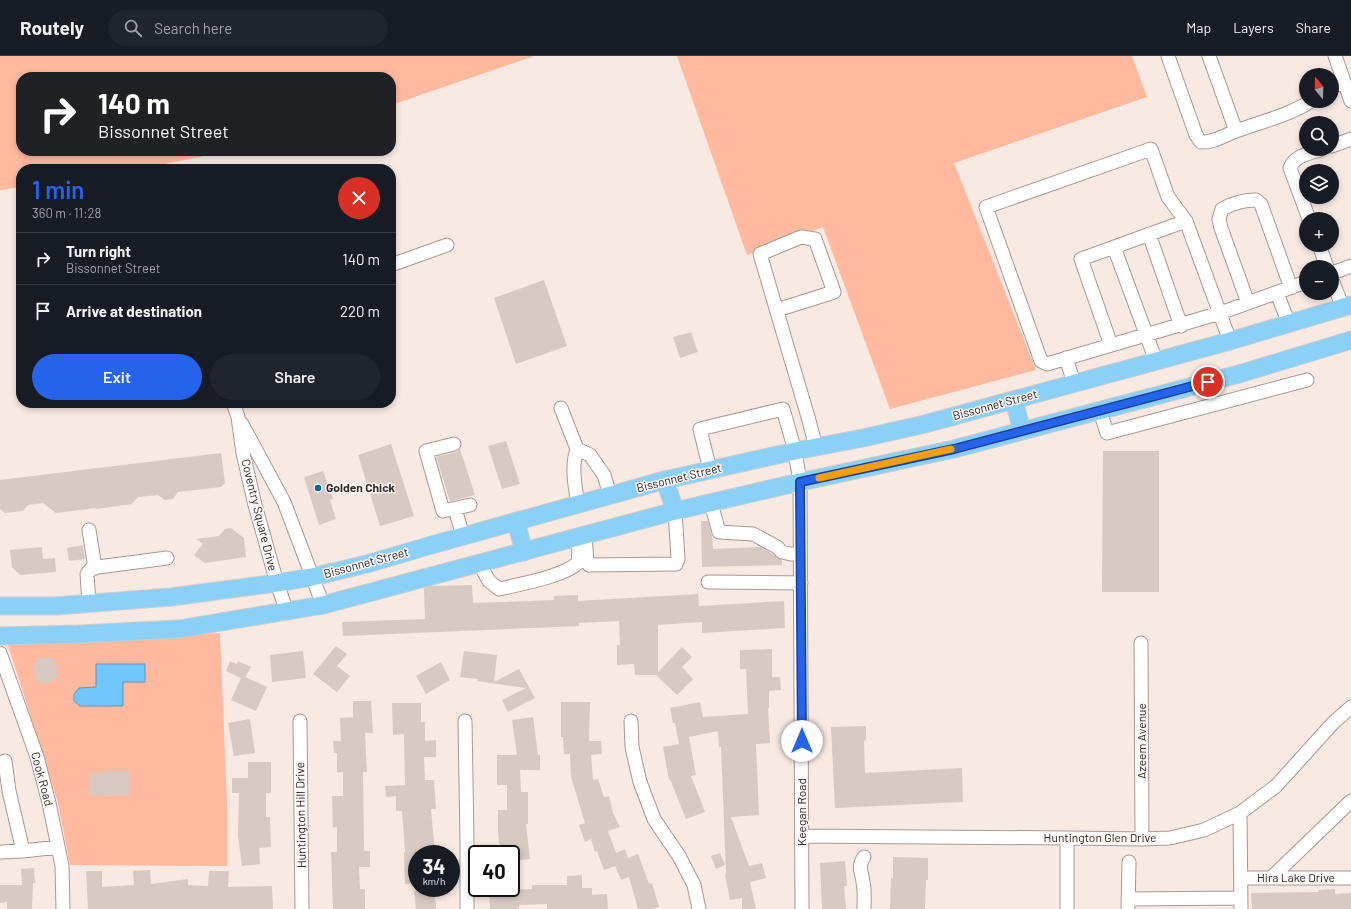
<!DOCTYPE html>
<meta charset="utf-8">
<style>
:root{--surface:#171b24;--page:#20242c;--text:#f1f3f6;--muted:#9ea1a6;--line:#363941;--accent:#2563eb}
body{margin:0;font-family:Barlow,sans-serif;background:var(--page);color:var(--text);height:100vh;display:flex;flex-direction:column;font-size:15px;white-space:nowrap}
*{box-sizing:border-box;margin:0}
p{font-size:13px;color:var(--muted)}
.icon{flex:none;width:22px;height:22px;fill:none;stroke:currentColor;stroke-width:2;stroke-linecap:round;stroke-linejoin:round}
.map{position:relative;flex:1;overflow:hidden}
.details{position:absolute;left:16px;top:108px;width:380px;height:244px;display:flex;flex-direction:column;background:var(--surface);border-radius:16px;box-shadow:0 2px 6px #0003}
.details>*{flex:none}
.guide{position:absolute;left:16px;top:16px;width:380px;height:84px;border-radius:16px;box-shadow:0 2px 6px #0003;background:#202124;color:#fff;overflow:hidden}
.needle{width:26px;rotate:341deg}
.buttons{position:absolute;left:1299px;top:12px;display:grid;gap:8px}
.buttons a{display:grid;place-items:center;width:40px;height:40px;border-radius:50%;background:var(--surface);box-shadow:0 2px 6px #0003;font-size:20px}
.speed{position:absolute;left:408px;top:789px;display:flex;gap:8px;font-size:20px;font-weight:700;text-align:center}
.speed>*{display:grid;place-content:center;width:52px;height:52px;border-radius:50%;background:var(--surface);box-shadow:0 2px 6px #0003;line-height:1}
.speed small{font-size:10px;font-weight:400}
.speed .limit{border:2px solid #111;border-radius:6px;background:#fff;color:#111}
.pin{position:absolute;display:grid;place-items:center;width:34px;height:34px;color:#fff;margin:-17px;border:2px solid #fff;border-radius:50%;box-shadow:0 1px 4px #0007}
.me{position:absolute;width:44px;margin:-22px;rotate:0deg;stroke-linejoin:round;filter:drop-shadow(0 0 3px #0008)}
.turn{display:flex;align-items:center;gap:14px;height:84px;padding:0 16px;font-size:18px}
.turn .icon{width:52px;height:52px;stroke-width:2.5}
.turn b{display:block;font-size:28px;line-height:34px}
.round{display:grid;place-items:center;flex:none;width:42px;height:42px;border-radius:21px;background:var(--page)}
.headline{display:flex;align-items:center;justify-content:space-between;height:68px;padding:0 16px}
h1{font-size:24px;font-weight:600;line-height:30px;color:var(--accent)}
.action{display:flex;gap:8px;margin-top:auto;padding:8px 16px}
.action a{flex:1;height:46px;border-radius:24px;background:var(--accent);color:#fff;font-size:16px;font-weight:600;line-height:46px;text-align:center}
.action a+a{background:var(--page);color:var(--text)}
ul{padding:0;list-style:none}
li{display:flex;align-items:center;gap:12px;height:52px;padding:0 16px;border-top:1px solid var(--line)}
li div{flex:1}
li b{display:block;font-size:15px}
li em{font-style:normal}
header{display:flex;align-items:center;gap:24px;box-sizing:border-box;height:56px;padding:0 20px;background:var(--surface);border-bottom:1px solid var(--line)}
header strong{font-size:19px}
nav{display:flex;gap:22px;margin-inline-start:auto;font-size:14px}
.search{width:280px;height:36px;background:var(--page);display:flex;align-items:center;gap:10px;box-sizing:border-box;padding:0 14px;border-radius:22px;color:var(--muted);font-size:15px}
.map>svg:first-child{display:block}
</style>
<header>
<strong>Routely</strong>
<div class="search"><svg class="icon" aria-label="search" viewBox="0 0 24 24"><circle cx="10" cy="10" r="6"/><path d="M15 15l6 6"/></svg>Search here</div>
<nav><a>Map</a><a>Layers</a><a>Share</a></nav>
</header>
<div class="map">
<svg width="1351" height="853" viewBox="0 0 1351 853">
<rect width="100%" height="100%" fill="#f8e9e3"/>
<!-- green -->
<path fill="#ffb99f" d="M 0,0 L 534,0 L 391,49 L 391,21 L 21,21 L 21,95 L 228,95 L 141,113 L 21,113 L 21,131 L 0,134 Z
M 677,0 L 1132,0 L 1147,41 L 954,107 L 1036,314 L 890,353 L 823,171 L 747,199 Z
M 220,577 L 227,748 L 227,810 L 70,809 L 58,747 L 16,614 L 7,587 Z"/>
<!-- water -->
<path fill="#71c6fc" stroke="#5e97bc" d="M 96,608 L 145,608 L 145,626 L 123,626 L 123,650 L 80,650 L 74,645 L 74,638 L 79,632 L 96,631 Z"/>
<!-- building -->
<path fill="#d8c9c3" d="M 544,224 L 567,290 L 516,308 L 494,242 Z
M 691,276 L 698,296 L 680,302 L 673,281 Z
M 506,385 L 520,428 L 502,433 L 488,390 Z
M 391,388 L 414,460 L 380,470 L 358,399 Z
M 460,393 L 475,439 L 450,445 L 436,401 L 456,396 Z
M 1103,395 L 1159,395 L 1159,536 L 1102,536 Z
M 221,397 L 225,427 L 221,431 L 178,436 L 173,443 L 165,444 L 158,439 L 138,441 L 132,448 L 96,453 L 95,452 L 56,457 L 43,447 L 28,449 L 23,455 L 5,457 L 0,453 L 0,424 Z
M 323,415 L 333,443 L 330,444 L 336,463 L 319,469 L 304,421 Z
M 701,465 L 708,465 L 712,480 L 713,493 L 761,491 L 782,504 L 782,509 L 702,511 Z
M 231,472 L 244,482 L 246,501 L 205,507 L 194,499 L 203,488 L 196,483 L 219,480 L 225,473 Z
M 83,489 L 85,503 L 69,505 L 67,492 Z
M 42,491 L 43,503 L 55,502 L 56,516 L 20,519 L 12,511 L 10,494 Z
M 472,529 L 473,547 L 554,544 L 554,540 L 578,539 L 578,545 L 698,538 L 699,550 L 784,545 L 785,572 L 702,577 L 702,566 L 658,569 L 658,616 L 682,591 L 692,601 L 682,611 L 693,623 L 677,639 L 656,619 L 635,619 L 634,608 L 617,609 L 617,589 L 620,589 L 619,565 L 579,567 L 579,570 L 343,580 L 342,566 L 425,563 L 424,532 L 431,530 Z
M 336,590 L 347,598 L 337,610 L 350,620 L 337,636 L 313,618 Z
M 772,593 L 772,621 L 780,621 L 781,634 L 769,635 L 769,652 L 768,652 L 770,687 L 756,688 L 759,759 L 731,761 L 749,810 L 762,807 L 766,822 L 750,826 L 756,853 L 742,853 L 742,842 L 730,844 L 725,819 L 726,818 L 721,691 L 719,691 L 718,675 L 689,681 L 696,719 L 691,720 L 705,756 L 686,763 L 670,723 L 669,724 L 663,691 L 679,688 L 675,667 L 673,667 L 670,652 L 700,646 L 703,661 L 748,658 L 746,613 L 740,613 L 740,594 Z
M 303,595 L 306,622 L 272,626 L 270,599 Z
M 464,595 L 497,599 L 494,626 L 519,613 L 535,642 L 508,656 L 502,644 L 526,632 L 477,625 L 478,623 L 460,621 Z
M 38,602 L 53,602 L 53,607 L 57,607 L 57,622 L 52,622 L 52,627 L 38,627 L 38,622 L 35,622 L 34,607 L 38,607 Z
M 230,605 L 237,608 L 238,605 L 251,611 L 245,621 L 267,631 L 256,655 L 231,644 L 241,622 L 226,615 Z
M 441,606 L 450,624 L 426,638 L 416,620 Z
M 353,645 L 371,645 L 373,677 L 365,677 L 367,716 L 363,716 L 364,795 L 370,795 L 370,811 L 359,811 L 360,833 L 365,833 L 365,853 L 333,853 L 331,796 L 337,796 L 337,771 L 333,772 L 332,740 L 343,740 L 343,716 L 337,717 L 337,697 L 334,697 L 333,685 L 341,685 L 340,662 L 353,661 Z
M 561,646 L 590,646 L 589,685 L 601,685 L 602,698 L 591,699 L 593,724 L 598,723 L 604,741 L 609,740 L 613,757 L 620,771 L 608,775 L 616,797 L 625,793 L 628,802 L 638,798 L 649,828 L 652,827 L 659,851 L 652,853 L 638,853 L 629,821 L 621,824 L 615,810 L 604,814 L 597,795 L 595,796 L 591,783 L 585,786 L 579,769 L 585,767 L 571,721 L 570,698 L 564,698 L 563,681 L 561,681 Z
M 392,647 L 421,647 L 421,666 L 425,666 L 425,685 L 436,684 L 436,701 L 424,701 L 425,724 L 434,724 L 436,753 L 431,753 L 435,798 L 417,798 L 417,827 L 405,828 L 404,797 L 405,796 L 402,755 L 396,755 L 396,740 L 386,741 L 385,730 L 405,729 L 404,678 L 393,679 Z
M 533,661 L 538,699 L 540,699 L 540,714 L 520,714 L 521,736 L 528,736 L 528,768 L 526,768 L 530,803 L 511,805 L 511,798 L 501,798 L 500,788 L 499,788 L 498,774 L 498,754 L 507,754 L 507,729 L 497,729 L 497,699 L 517,699 L 512,664 Z
M 250,663 L 255,697 L 234,700 L 228,667 Z
M 866,670 L 866,684 L 864,685 L 865,717 L 962,712 L 963,746 L 835,752 L 831,671 Z
M 248,706 L 271,706 L 271,737 L 266,737 L 266,761 L 270,761 L 271,791 L 259,792 L 260,808 L 242,810 L 238,780 L 239,737 L 232,737 L 232,722 L 248,722 Z
M 103,715 L 130,715 L 130,739 L 89,740 L 89,717 L 103,717 Z
M 720,797 L 725,809 L 716,813 L 711,800 Z
M 893,801 L 928,802 L 928,824 L 926,824 L 925,853 L 890,853 L 891,822 L 893,822 Z
M 845,805 L 847,830 L 844,830 L 846,853 L 822,853 L 820,807 Z
M 34,812 L 35,827 L 33,827 L 32,853 L 7,853 L 7,846 L 0,847 L 0,829 L 22,829 L 21,813 Z
M 150,814 L 151,828 L 188,823 L 188,829 L 208,830 L 209,815 L 229,815 L 228,831 L 272,830 L 273,853 L 88,853 L 86,815 L 102,815 L 102,831 L 134,829 L 133,815 Z
M 582,819 L 582,832 L 592,832 L 592,839 L 607,838 L 608,853 L 547,853 L 547,848 L 519,849 L 519,853 L 490,853 L 489,832 L 504,832 L 504,834 L 532,833 L 532,829 L 567,829 L 567,820 Z
M 434,832 L 436,853 L 416,853 L 414,835 Z
M 1335,833 L 1335,838 L 1351,837 L 1351,853 L 1252,853 L 1251,837 L 1318,836 L 1318,834 Z"/>
<g fill="none" stroke-linecap="round" stroke-linejoin="round">
<defs>
<path id="minor" d="M 1168,0 L 1196,79 L 1201,86 C 1213,87 1225,79 1236,75 C 1260,66 1290,59 1311,45
M 1209,0 L 1236,75
M 1335,0 L 1351,45
M 1332,31 L 1344,25
M 1332,90 L 1351,83
M 1309,163 L 1290,112 C 1295,99 1309,98 1322,93
M 1149,178 L 1181,270
M 1319,189 L 1327,211
M 1114,191 L 1156,305
M 391,209 L 447,189
M 1332,217 L 1351,210
M 1332,224 L 1343,252
M 1277,237 L 1289,268
M 1248,247 L 1221,172 L 1219,163 L 1222,153 C 1233,147 1244,144 1256,144 L 1261,148 L 1291,232
M 777,254 L 834,236 L 815,183 L 801,181 L 760,198 L 808,361 L 816,391
M 1230,285 L 1186,165 L 1168,141 L 1151,93 L 986,151 L 1041,305 L 1047,308 L 1220,257 L 1306,226
M 1111,289 L 1081,203 L 1186,165
M 1066,302 L 1074,327
M 233,347 L 238,361 L 243,397 L 255,449 L 277,527 L 287,556
M 561,352 L 577,393
M 1100,355 L 1107,377 L 1307,324
M 242,368 L 284,446 L 323,549
M 454,388 L 426,395 L 443,455 L 470,449
M 710,414 L 700,373 L 783,353 L 795,395 L 800,426 L 802,853
M 711,447 L 719,476 L 753,478 L 777,491 L 782,496 L 791,498 L 800,498
M 578,448 C 575,430 571,411 577,393 L 590,399 L 604,419 L 610,439
M 455,453 L 463,480
M 89,474 L 95,512
M 585,480 L 587,506 L 589,509 L 676,508 L 678,503 L 675,455
M 479,507 L 489,525 L 499,533 C 520,528 562,521 578,507 L 579,494 L 578,490
M 708,526 L 801,527
M 89,547 L 87,518 L 91,513 L 98,511 L 167,502
M 1141,587 L 1142,783
M 0,597 L 37,701 L 49,747 L 62,810 L 63,853
M 300,665 L 302,853
M 465,665 L 467,785 L 467,853
M 631,665 L 632,691 L 640,726 L 654,763 L 679,800 L 694,829 L 699,853
M 5,705 L 9,735 L 23,795 L 58,791
M 1240,757 L 1241,853
M 802,780 L 1067,782 L 1142,783 L 1170,782 L 1204,774 L 1240,757 L 1276,730 L 1333,667 L 1351,651
M 1067,782 L 1067,853
M 0,796 L 23,795
M 1241,822 L 1351,822
M 1271,822 L 1351,745
M 1128,843 L 1241,842
M 864,853 C 864,844 865,835 863,826 C 862,815 857,812 864,801
M 1128,853 L 1129,806"/>
<path id="major" d="M 1014,344 L 1022,375
M 665,424 L 675,455
M 516,465 L 524,496
M 0,550 L 55,550 L 171,541 L 277,527 L 312,521 L 367,508 L 428,490 L 665,424 L 795,395 L 863,382 L 925,368 L 1230,285 L 1351,249
M 0,580 L 79,578 L 179,573 L 323,549 L 675,455 L 800,426 L 954,393 L 1022,375 L 1239,318 L 1351,284"/>
</defs>
<!-- minor casing -->
<use href="#minor" stroke="#a89994" stroke-width="15"/>
<!-- major casing -->
<use href="#major" stroke="#cdcccb" stroke-width="19"/>
<!-- minor -->
<use href="#minor" stroke="#fff" stroke-width="13"/>
<!-- major -->
<use href="#major" stroke="#8bd0f7" stroke-width="17"/>
</g>
<g fill="none" stroke-linecap="round" stroke-linejoin="round">
<defs>
<path id="route" d="M 802,685 L 800,426 L 954,393 L 1208,326"/>
</defs>
<!-- route casing -->
<use href="#route" stroke="#184099" stroke-width="10"/>
<!-- route -->
<use href="#route" stroke="#2563eb" stroke-width="7"/>
<!-- slow -->
<path stroke="#f59e0b" stroke-width="7" d="M 819,422 L 951,393"/>
</g>
<!-- markers -->
<circle fill="#066a98" stroke="#fef8f6" stroke-width="1.5" cx="318" cy="432" r="4"/>
<g text-anchor="middle" stroke-width="3" stroke-linejoin="round" paint-order="stroke">
<!-- street labels -->
<g font-size="12" fill="#302a28" stroke="#fef8f6">
<text transform="translate(995 349) rotate(-15)" y="4">Bissonnet Street</text>
<text transform="translate(679 422) rotate(-14)" y="4">Bissonnet Street</text>
<text transform="translate(259 459) rotate(76)" y="4">Coventry Square Drive</text>
<text transform="translate(366 507) rotate(-15)" y="4">Bissonnet Street</text>
<text transform="translate(1142 685) rotate(-90)" y="4">Azeem Avenue</text>
<text transform="translate(42 723) rotate(75)" y="4">Cook Road</text>
<text transform="translate(802 756) rotate(-90)" y="4">Keegan Road</text>
<text transform="translate(301 759) rotate(-91)" y="4">Huntington Hill Drive</text>
<text x="1100" y="786">Huntington Glen Drive</text>
<text x="1296" y="826">Hira Lake Drive</text>
</g>
<!-- poi labels -->
<g font-size="12" font-weight="bold" fill="#302a28" stroke="#fef8f6" text-anchor="start">
<text x="326" y="436">Golden Chick</text>
</g>
</g>
</svg>
<div class="buttons">
<a><svg class="needle" viewBox="-14 -14 28 28"><path d="M0-13l5 13h-10z" fill="#e53935"/><path d="M0 13l5-13h-10z" fill="#9ea1a6"/></svg></a>
<a><svg class="icon" aria-label="search" viewBox="0 0 24 24"><circle cx="10" cy="10" r="6"/><path d="M15 15l6 6"/></svg></a>
<a><svg class="icon" aria-label="layers" viewBox="0 0 24 24"><path d="M12 4l9 5-9 5-9-5zM3 14l9 5 9-5"/></svg></a>
<a>+</a>
<a>−</a>
</div>
<div class="speed"><div>34<small>km/h</small></div><div class="limit">40</div></div>
<div class="pin" style="left:1208px;top:326px;background:#d93025"><svg class="icon" aria-label="arrive" viewBox="0 0 24 24"><path d="M6 21V4h12l-3 4 3 4H6"/></svg></div>
<svg class="me" style="left:802px;top:685px" viewBox="-20 -20 40 40"><circle r="19" fill="#fff"/><path d="M0-13L10 11 0 6-10 11z" fill="#2563eb"/></svg>
<div class="guide">
<div class="turn"><svg class="icon" aria-label="right" viewBox="0 0 24 24"><path d="M7 20v-9h11M14 6l5 5-5 5"/></svg><div><b>140 m</b>Bissonnet Street</div></div>
</div>
<section class="details">
<div class="headline"><div><h1>1 min</h1><p>360 m · 11:28</p></div><a class="round" style="background:#d93025;color:#fff"><svg class="icon" aria-label="close" viewBox="0 0 24 24"><path d="M6 6l12 12M18 6L6 18"/></svg></a></div>
<ul>
<li><svg class="icon" aria-label="right" viewBox="0 0 24 24"><path d="M7 20v-9h11M14 6l5 5-5 5"/></svg><div><b>Turn right</b><p>Bissonnet Street</p></div><em>140 m</em></li>
<li><svg class="icon" aria-label="arrive" viewBox="0 0 24 24"><path d="M6 21V4h12l-3 4 3 4H6"/></svg><div><b>Arrive at destination</b></div><em>220 m</em></li>
</ul>
<div class="action"><a>Exit</a><a>Share</a></div>
</section>
</div>
